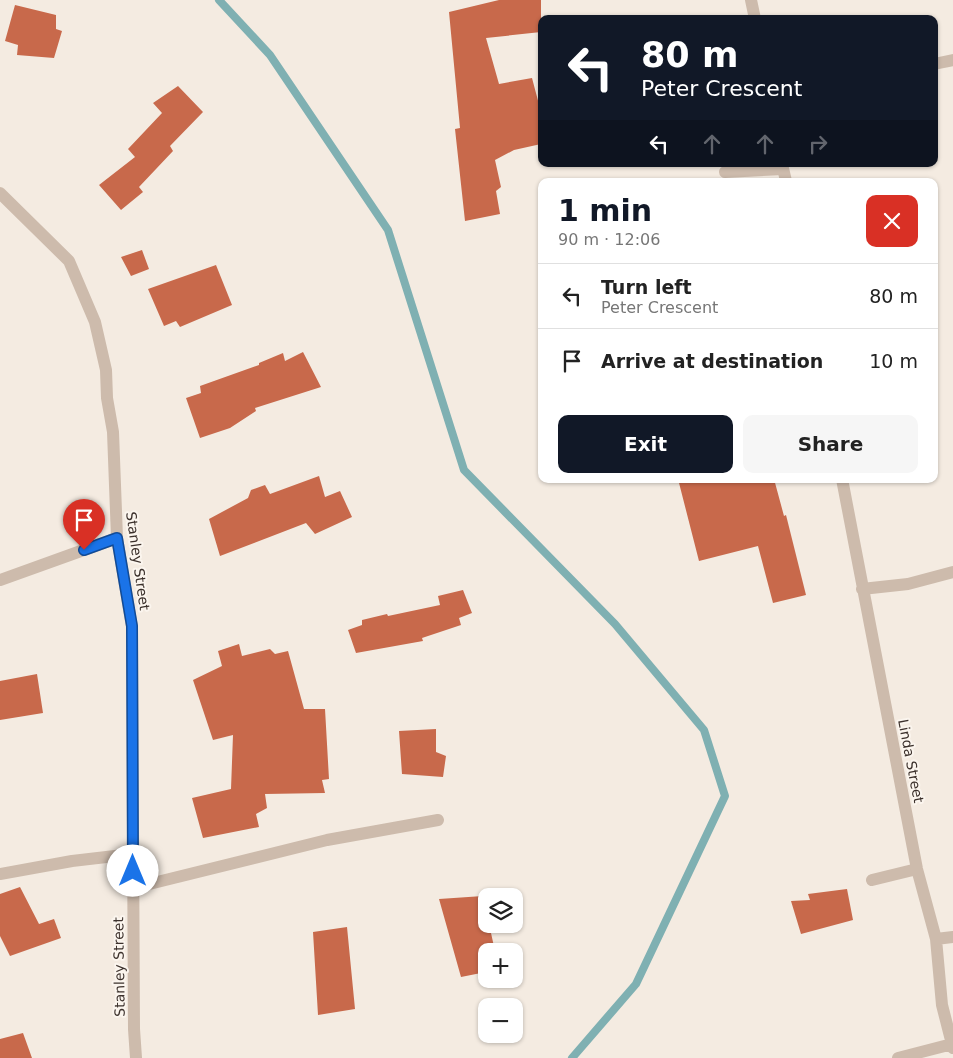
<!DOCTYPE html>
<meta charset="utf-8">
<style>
:root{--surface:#fff;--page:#f6f6f6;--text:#222;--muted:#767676;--line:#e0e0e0;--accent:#111827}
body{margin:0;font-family:"DejaVu Sans",sans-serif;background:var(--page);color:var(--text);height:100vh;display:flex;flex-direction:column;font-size:19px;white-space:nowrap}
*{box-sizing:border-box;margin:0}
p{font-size:16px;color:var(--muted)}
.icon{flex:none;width:28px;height:28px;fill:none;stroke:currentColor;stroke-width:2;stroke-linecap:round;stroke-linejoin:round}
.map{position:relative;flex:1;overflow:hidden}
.details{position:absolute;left:538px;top:178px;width:400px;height:305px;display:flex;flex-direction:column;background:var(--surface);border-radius:10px;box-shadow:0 1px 4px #0004}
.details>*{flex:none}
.top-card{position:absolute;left:538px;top:15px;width:400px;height:152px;border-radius:10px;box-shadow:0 1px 4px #0004;background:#111827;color:#fff;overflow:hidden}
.fabs{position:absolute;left:478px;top:888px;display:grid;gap:10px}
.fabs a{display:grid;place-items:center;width:45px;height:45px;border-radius:10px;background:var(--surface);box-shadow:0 1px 4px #0004;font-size:25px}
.pin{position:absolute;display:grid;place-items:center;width:42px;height:42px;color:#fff;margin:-51px -21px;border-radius:50% 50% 50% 0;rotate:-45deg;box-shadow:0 0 5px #0007}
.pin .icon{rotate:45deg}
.me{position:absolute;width:55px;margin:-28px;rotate:0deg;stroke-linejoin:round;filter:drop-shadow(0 0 4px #0008)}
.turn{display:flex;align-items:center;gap:18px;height:105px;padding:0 20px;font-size:22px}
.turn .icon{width:65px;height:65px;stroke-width:2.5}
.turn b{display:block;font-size:35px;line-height:42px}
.lanes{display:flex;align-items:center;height:48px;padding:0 20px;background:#0003;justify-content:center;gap:25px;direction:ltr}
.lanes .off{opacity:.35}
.round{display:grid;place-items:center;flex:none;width:52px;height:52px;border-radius:10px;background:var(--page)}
.head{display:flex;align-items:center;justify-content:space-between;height:85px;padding:0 20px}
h1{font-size:30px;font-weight:800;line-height:38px;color:var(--accent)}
.cta{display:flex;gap:10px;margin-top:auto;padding:10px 20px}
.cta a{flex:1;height:58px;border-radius:10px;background:var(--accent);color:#fff;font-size:20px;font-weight:800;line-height:58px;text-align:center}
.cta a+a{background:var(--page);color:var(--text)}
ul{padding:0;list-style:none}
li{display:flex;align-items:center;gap:15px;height:65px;padding:0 20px;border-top:1px solid var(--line)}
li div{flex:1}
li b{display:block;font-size:19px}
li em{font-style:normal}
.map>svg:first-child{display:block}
</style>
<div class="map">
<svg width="953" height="1058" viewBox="0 0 953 1058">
<rect width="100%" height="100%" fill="#f4ebe1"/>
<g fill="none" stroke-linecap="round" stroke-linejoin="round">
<!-- stream -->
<path stroke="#7fb0b2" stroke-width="8" d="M 219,0 L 270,55 L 388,230 L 464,470 L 615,624 L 704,730 L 725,796 L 636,984 L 572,1058"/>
</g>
<!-- building -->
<path fill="#c8694b" d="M 499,0 L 541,0 L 541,32 L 486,38 L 499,84 L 532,78 L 541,112 L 541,144 L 514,150 L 495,160 L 501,187 L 496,191 L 500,214 L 465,221 L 455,129 L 460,128 L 449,12 Z
M 15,5 L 56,15 L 56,29 L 62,31 L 54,58 L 17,55 L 18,45 L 5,41 Z
M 178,86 L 203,112 L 170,146 L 173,151 L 139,187 L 143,192 L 121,210 L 99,185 L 135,157 L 128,149 L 162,113 L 153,103 Z
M 142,250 L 149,269 L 131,276 L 121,257 Z
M 216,265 L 232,305 L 180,327 L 176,321 L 164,326 L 148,289 Z
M 303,352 L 321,387 L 255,408 L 256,411 L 230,428 L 200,438 L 186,398 L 201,393 L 200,386 L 259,365 L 259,363 L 283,353 L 285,361 Z
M 319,476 L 325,497 L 340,491 L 352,517 L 315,534 L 306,523 L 220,556 L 209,519 L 248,498 L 251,490 L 265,485 L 270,494 Z
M 678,479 L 774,479 L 784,516 L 786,515 L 806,595 L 773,603 L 758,546 L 699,561 Z
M 463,590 L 472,613 L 459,618 L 461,625 L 422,638 L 423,641 L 356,653 L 348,630 L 362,625 L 362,620 L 387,614 L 388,616 L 440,605 L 438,596 Z
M 239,644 L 242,656 L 270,649 L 275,654 L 288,651 L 304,709 L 325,709 L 329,779 L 322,780 L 325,793 L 265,794 L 267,808 L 256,814 L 259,827 L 203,838 L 192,798 L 231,789 L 233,735 L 213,740 L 193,680 L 222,666 L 218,651 Z
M 37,674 L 43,713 L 0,720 L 0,681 Z
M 436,729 L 436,752 L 446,756 L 443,777 L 402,774 L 399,731 Z
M 20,887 L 39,924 L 54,919 L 61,938 L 10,956 L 0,936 L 0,894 Z
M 847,889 L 853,920 L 801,934 L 791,901 L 810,900 L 808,894 Z
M 483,896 L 486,910 L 486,924 L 489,924 L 495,951 L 486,951 L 486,972 L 461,977 L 439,899 Z
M 347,927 L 355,1009 L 318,1015 L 313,932 Z
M 23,1033 L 32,1058 L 0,1058 L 0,1039 Z"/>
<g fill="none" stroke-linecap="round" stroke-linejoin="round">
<!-- street -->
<path stroke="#cdbbac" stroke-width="12" d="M 751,0 L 755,19
M 934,64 L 953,60
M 782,164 L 786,181
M 725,172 L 783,169
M 0,193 L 69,261 L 95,322 L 106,370 L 107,398 L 113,432 L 117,538 L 132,627 L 134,1029 L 136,1058
M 842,479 L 917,869 L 936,939 L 942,1005 L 953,1048
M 0,580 L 117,538
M 862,589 L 908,584 L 953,572
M 0,874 L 72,861 L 132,854
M 872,880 L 917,869
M 133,888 L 327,840 L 438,820
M 936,939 L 953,937
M 898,1058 L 952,1044"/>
</g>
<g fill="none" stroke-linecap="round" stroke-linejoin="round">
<defs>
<path id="route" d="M 84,550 L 117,538 L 132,626 L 133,871"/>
</defs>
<!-- route casing -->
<use href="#route" stroke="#114b97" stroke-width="12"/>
<!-- route -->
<use href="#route" stroke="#1a73e8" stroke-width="9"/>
</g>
<g text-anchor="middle" stroke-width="4" stroke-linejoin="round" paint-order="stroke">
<!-- street labels -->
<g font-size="14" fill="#3b302b" stroke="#fbf5ee">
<text transform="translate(138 561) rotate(82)" y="5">Stanley Street</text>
<text transform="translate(911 761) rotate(79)" y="5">Linda Street</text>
<text transform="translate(119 967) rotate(-91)" y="5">Stanley Street</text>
</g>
</g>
</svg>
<div class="fabs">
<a><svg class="icon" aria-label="layers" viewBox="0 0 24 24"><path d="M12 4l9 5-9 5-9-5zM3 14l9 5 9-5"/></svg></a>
<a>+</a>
<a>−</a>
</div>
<div class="pin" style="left:84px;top:550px;background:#d93025"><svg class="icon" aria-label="arrive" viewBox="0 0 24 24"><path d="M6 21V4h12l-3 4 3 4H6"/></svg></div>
<svg class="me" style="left:133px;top:871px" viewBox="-20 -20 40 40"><circle r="19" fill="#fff"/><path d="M0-13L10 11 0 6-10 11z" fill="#1a73e8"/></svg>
<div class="top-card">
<div class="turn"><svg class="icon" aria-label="left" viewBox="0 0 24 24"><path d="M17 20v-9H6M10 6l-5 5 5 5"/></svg><div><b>80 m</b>Peter Crescent</div></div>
<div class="lanes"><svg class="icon" aria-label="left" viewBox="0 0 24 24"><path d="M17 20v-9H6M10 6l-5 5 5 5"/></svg><svg class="icon off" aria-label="ahead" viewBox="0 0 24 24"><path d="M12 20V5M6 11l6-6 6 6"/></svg><svg class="icon off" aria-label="ahead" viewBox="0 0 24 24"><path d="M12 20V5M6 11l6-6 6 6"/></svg><svg class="icon off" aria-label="right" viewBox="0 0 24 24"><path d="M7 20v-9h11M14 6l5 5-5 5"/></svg></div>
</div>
<section class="details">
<div class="head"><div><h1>1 min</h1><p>90 m · 12:06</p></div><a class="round" style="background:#d93025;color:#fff"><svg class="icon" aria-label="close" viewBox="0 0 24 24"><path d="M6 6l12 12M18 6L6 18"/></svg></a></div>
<ul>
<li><svg class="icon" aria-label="left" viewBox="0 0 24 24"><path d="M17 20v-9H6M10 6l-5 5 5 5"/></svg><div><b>Turn left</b><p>Peter Crescent</p></div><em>80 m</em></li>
<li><svg class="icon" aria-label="arrive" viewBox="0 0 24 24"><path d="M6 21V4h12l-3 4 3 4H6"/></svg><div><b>Arrive at destination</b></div><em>10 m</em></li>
</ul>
<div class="cta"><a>Exit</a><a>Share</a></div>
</section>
</div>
